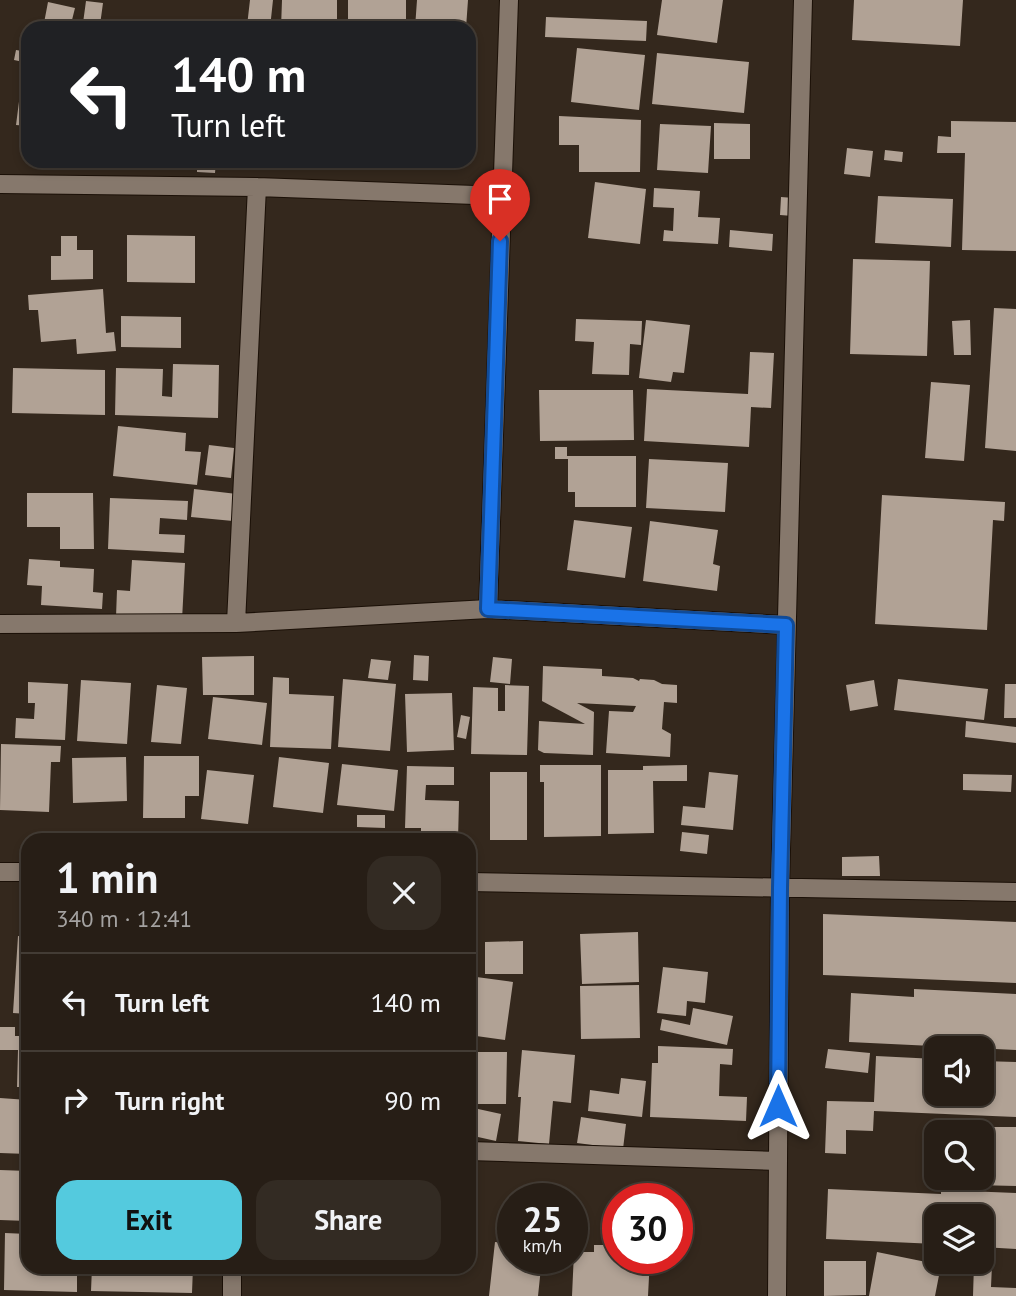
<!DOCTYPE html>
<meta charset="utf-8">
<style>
:root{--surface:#271e16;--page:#332b23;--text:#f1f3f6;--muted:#a4a2a1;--line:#433c35;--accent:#54cade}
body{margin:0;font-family:"PT Sans",sans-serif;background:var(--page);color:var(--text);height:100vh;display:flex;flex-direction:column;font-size:26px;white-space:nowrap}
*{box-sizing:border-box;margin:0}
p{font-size:23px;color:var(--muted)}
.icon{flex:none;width:38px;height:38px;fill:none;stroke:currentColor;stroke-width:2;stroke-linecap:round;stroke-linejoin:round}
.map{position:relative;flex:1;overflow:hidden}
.side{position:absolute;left:21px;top:833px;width:455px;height:441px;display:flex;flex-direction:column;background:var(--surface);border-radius:21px;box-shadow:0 4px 10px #0003,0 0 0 2px var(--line)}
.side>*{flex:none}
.hud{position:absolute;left:21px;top:21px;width:455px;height:147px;border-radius:21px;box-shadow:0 4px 10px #0003,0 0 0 2px var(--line);background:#202124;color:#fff;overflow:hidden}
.tools{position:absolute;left:924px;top:1036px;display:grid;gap:14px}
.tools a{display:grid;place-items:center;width:70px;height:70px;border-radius:14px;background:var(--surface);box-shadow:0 4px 10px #0003,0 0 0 2px var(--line);font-size:35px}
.speed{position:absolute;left:497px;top:1183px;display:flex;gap:14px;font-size:35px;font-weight:700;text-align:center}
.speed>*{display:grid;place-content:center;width:91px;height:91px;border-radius:50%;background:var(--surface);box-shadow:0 4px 10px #0003,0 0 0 2px var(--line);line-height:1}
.speed small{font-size:18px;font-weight:400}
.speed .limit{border:10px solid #d22;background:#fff;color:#111}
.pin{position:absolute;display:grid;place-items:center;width:60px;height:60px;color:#fff;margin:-72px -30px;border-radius:50% 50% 50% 0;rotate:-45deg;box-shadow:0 0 7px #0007}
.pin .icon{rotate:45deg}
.me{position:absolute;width:77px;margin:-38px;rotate:0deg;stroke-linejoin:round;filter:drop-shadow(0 0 5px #0008)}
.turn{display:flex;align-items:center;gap:24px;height:147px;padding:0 35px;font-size:32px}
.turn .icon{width:91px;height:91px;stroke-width:2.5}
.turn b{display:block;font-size:49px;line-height:60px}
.round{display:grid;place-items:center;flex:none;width:74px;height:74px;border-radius:21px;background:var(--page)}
.headline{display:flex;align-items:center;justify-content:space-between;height:119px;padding:0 35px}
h1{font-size:42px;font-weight:800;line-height:52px}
.cta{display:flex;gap:14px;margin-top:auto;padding:14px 35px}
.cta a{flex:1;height:80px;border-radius:21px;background:var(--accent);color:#111;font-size:28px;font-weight:800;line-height:80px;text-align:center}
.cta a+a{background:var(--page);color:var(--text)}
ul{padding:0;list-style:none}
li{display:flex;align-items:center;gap:21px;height:98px;padding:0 35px;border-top:2px solid var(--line)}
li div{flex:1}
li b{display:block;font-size:26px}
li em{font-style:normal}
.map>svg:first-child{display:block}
</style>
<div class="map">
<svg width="1016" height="1296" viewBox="0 0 1016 1296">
<rect width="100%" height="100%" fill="#34281d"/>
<!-- building -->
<path fill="#b1a295" d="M 250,0 L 273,0 L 270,28 L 236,28 L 236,24 L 247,26 Z
M 282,0 L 337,0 L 337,28 L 281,28 Z
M 348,0 L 406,0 L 406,28 L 348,28 Z
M 417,0 L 468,0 L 466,28 L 415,28 Z
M 662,0 L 723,0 L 717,43 L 657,35 Z
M 854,0 L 963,0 L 960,46 L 852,40 Z
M 86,1 L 103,3 L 100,25 L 83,23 Z
M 48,2 L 75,8 L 70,28 L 32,28 L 34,21 L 44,23 Z
M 546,17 L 647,21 L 646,41 L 545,37 Z
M 577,48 L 645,55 L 639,110 L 571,102 Z
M 16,50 L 28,52 L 28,63 L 14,60 Z
M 657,53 L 749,62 L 744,113 L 652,104 Z
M 21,86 L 28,87 L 28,126 L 16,125 Z
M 559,116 L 641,120 L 640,172 L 579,172 L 579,145 L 559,145 Z
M 951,121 L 1016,122 L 1016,251 L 962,250 L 965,153 L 937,153 L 938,136 L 951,137 Z
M 714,123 L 750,124 L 750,159 L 714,159 Z
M 660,124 L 711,126 L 708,173 L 657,170 Z
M 847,148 L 873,151 L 870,177 L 844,174 Z
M 885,150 L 903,152 L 902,162 L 884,160 Z
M 139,161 L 185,161 L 184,169 L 139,164 Z
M 197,161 L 216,161 L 215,173 L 197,172 Z
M 595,182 L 646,189 L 640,244 L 588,238 Z
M 654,188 L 700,191 L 698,217 L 720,218 L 718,244 L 663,241 L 664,230 L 673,231 L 674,208 L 653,207 Z
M 878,196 L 953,199 L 951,247 L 875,243 Z
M 781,197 L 794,198 L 793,216 L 780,215 Z
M 730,230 L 773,234 L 772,251 L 729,247 Z
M 127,235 L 195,236 L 195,283 L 127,282 Z
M 61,236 L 77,236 L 77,250 L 93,250 L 93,279 L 51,280 L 51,256 L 61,256 Z
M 853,259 L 930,261 L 927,356 L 850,354 Z
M 103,289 L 106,333 L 114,332 L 116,351 L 77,354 L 76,339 L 41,342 L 38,310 L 29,310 L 28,295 Z
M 994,308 L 1016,309 L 1016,451 L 985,448 Z
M 121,316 L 181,317 L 181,348 L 121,347 Z
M 576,319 L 642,321 L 641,345 L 630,344 L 629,375 L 592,374 L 594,342 L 575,341 Z
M 646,320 L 690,325 L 684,373 L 673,372 L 671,382 L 639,378 Z
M 970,320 L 971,355 L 954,355 L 952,321 Z
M 750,352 L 774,353 L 771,408 L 751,407 L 749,447 L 644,441 L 647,389 L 748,394 Z
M 173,364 L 219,365 L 218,418 L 115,415 L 116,368 L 163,369 L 162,396 L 172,397 Z
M 13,368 L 105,370 L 105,415 L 12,413 Z
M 931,382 L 970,385 L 964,461 L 925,458 Z
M 539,390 L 633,390 L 634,440 L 540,441 Z
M 118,426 L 186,433 L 185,451 L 201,452 L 197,485 L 113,476 Z
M 209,445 L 234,448 L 231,478 L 205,475 Z
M 555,447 L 567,447 L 567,456 L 636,456 L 636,507 L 575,507 L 575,492 L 568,492 L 568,459 L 555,459 Z
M 649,459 L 728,463 L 725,512 L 646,508 Z
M 194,489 L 237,494 L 233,521 L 191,517 Z
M 27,493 L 93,493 L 94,549 L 60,549 L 60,527 L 27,527 Z
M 882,495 L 1005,502 L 1004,521 L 993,520 L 987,630 L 875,624 Z
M 110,498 L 188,501 L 187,520 L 160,518 L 159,534 L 185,535 L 184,553 L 108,549 Z
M 574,520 L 632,527 L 625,578 L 567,570 Z
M 650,521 L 718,530 L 713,564 L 720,566 L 717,591 L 643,581 Z
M 29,559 L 60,561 L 60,567 L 94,569 L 93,592 L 103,593 L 102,609 L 41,605 L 42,586 L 27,585 Z
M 132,560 L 185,563 L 182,620 L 116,617 L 117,590 L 130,591 Z
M 414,655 L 429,656 L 428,681 L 413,680 Z
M 254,656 L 254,695 L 203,695 L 202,657 Z
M 493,657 L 512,659 L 510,684 L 490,682 Z
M 371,659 L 391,661 L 388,680 L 368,678 Z
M 543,666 L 602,669 L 602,676 L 633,678 L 639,681 L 640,679 L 654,680 L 662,684 L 677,685 L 677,703 L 664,702 L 662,729 L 671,734 L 670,757 L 606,753 L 609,711 L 633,712 L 636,706 L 577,703 L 594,712 L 593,755 L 544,753 L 538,750 L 539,721 L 585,724 L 542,701 Z
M 273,677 L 289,678 L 289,694 L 334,696 L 331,749 L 270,747 Z
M 343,679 L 396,684 L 390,751 L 338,747 Z
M 898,679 L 988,689 L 984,720 L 894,710 Z
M 81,680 L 131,683 L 127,744 L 77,741 Z
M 874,680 L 878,706 L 850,711 L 846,685 Z
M 28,682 L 68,684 L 65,740 L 15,738 L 16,718 L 34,719 L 35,703 L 28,703 Z
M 1005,684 L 1016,684 L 1016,718 L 1004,718 Z
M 157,685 L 187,688 L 181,744 L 151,742 Z
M 505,685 L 529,686 L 527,755 L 471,754 L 473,687 L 498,688 L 498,711 L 505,711 Z
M 452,693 L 454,750 L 407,752 L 405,694 Z
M 213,697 L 267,703 L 262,745 L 208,739 Z
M 461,715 L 470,717 L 466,739 L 457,737 Z
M 966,721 L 1016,727 L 1016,743 L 965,737 Z
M 1,744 L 61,746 L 60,762 L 51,762 L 49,812 L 0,810 Z
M 144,756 L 199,756 L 199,796 L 185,796 L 185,818 L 143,818 Z
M 126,757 L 127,801 L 73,803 L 72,758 Z
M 279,757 L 329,763 L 323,813 L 273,807 Z
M 342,764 L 398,770 L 394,811 L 337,805 Z
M 540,765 L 601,765 L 601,836 L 544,837 L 544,782 L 540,782 Z
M 687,765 L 687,781 L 653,781 L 654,833 L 608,834 L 608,770 L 643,770 L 643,766 Z
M 407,766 L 454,767 L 454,785 L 426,785 L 425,800 L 459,801 L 458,840 L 421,840 L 421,828 L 405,828 Z
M 207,770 L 254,775 L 248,824 L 201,819 Z
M 490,772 L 527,772 L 527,840 L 490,840 Z
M 709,772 L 738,775 L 733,830 L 681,825 L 683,806 L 705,808 Z
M 963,774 L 1012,775 L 1011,792 L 963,790 Z
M 357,815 L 385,815 L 385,828 L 357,827 Z
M 391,831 L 419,831 L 419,840 L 391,840 Z
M 682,832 L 709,835 L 707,854 L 680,851 Z
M 879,856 L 880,876 L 842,876 L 842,857 Z
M 21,912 L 28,913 L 28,929 L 19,928 Z
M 823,914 L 1016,922 L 1016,983 L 823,975 Z
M 638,932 L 639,982 L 582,984 L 580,934 Z
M 18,936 L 28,937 L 28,1014 L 13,1013 Z
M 523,941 L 523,974 L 485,974 L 485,942 Z
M 663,967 L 708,972 L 705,1003 L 687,1001 L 686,1016 L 657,1013 Z
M 469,976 L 513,982 L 505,1040 L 469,1035 Z
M 639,985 L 640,1038 L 581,1039 L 580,986 Z
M 914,989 L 1016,994 L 1016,1050 L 849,1042 L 851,993 L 914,997 Z
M 693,1008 L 733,1016 L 727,1045 L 660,1030 L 662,1019 L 690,1025 Z
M 0,1027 L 15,1027 L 15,1036 L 28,1036 L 28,1087 L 17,1087 L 18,1050 L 0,1050 Z
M 658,1046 L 733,1049 L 732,1065 L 720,1064 L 719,1096 L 747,1097 L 746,1121 L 650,1117 L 652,1063 L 658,1063 Z
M 828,1049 L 870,1053 L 868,1073 L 825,1068 Z
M 522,1050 L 575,1055 L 571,1103 L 553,1101 L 549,1144 L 518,1141 L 521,1097 L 518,1097 Z
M 469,1052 L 507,1052 L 506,1104 L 469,1104 Z
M 876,1056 L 936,1059 L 936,1094 L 982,1094 L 982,1061 L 1016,1062 L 1016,1117 L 874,1111 L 873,1131 L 846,1130 L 846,1154 L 825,1153 L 827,1101 L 874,1102 Z
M 621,1078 L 646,1081 L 642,1117 L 588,1111 L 590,1090 L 619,1094 Z
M 0,1098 L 28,1100 L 28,1154 L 0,1153 Z
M 469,1107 L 501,1114 L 496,1141 L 469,1135 Z
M 581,1117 L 626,1124 L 623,1149 L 577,1143 Z
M 973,1127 L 1016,1127 L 1016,1186 L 975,1185 L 975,1178 L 982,1178 L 982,1170 L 988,1170 L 988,1149 L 982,1149 L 982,1132 L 972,1132 Z
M 0,1170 L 28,1171 L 28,1221 L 0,1220 Z
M 828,1189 L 941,1194 L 941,1190 L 1016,1193 L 1016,1249 L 982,1247 L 982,1216 L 936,1216 L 936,1244 L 826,1239 Z
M 5,1233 L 28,1234 L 28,1267 L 77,1267 L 77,1292 L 4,1290 Z
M 495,1242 L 513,1244 L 513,1258 L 542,1258 L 538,1296 L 489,1296 Z
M 594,1245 L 618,1245 L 618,1258 L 650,1258 L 648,1296 L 572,1296 L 574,1252 L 594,1252 Z
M 877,1252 L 941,1265 L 935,1296 L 869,1296 Z
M 824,1261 L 866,1261 L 866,1295 L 824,1296 Z
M 974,1264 L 992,1265 L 991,1287 L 1016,1288 L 1016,1296 L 973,1296 Z
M 92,1267 L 193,1267 L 192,1293 L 91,1291 Z"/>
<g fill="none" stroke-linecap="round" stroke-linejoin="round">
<defs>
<path id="street" d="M 0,184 L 257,187 L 502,196
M 488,609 L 509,0
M 236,623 L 257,187
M 0,624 L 236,623 L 488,609 L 786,625
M 0,872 L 28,872
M 469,882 L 1016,892
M 469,1151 L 778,1161
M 232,1296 L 232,1267
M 777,1296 L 780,888 L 803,0"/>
</defs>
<!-- street casing -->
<use href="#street" stroke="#1b1007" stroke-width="20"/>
<!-- street -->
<use href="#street" stroke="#86786c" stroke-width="18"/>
</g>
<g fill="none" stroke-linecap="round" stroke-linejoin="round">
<defs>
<path id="route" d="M 500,241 L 488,609 L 786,625 L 780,888 L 778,1106"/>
</defs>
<!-- route casing -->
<use href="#route" stroke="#114b97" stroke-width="18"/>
<!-- route -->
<use href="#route" stroke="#1a73e8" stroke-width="12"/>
</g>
</svg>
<div class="tools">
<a><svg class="icon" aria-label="sound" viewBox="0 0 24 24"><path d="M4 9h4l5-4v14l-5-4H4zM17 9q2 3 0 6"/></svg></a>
<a><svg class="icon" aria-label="search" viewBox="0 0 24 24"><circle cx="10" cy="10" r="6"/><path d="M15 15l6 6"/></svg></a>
<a><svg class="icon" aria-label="layers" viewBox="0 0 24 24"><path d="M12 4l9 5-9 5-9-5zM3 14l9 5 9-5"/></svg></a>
</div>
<div class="speed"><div>25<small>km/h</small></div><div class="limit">30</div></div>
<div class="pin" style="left:500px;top:241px;background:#d93025"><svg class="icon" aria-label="arrive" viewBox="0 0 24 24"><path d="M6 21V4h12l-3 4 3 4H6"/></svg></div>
<svg class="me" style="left:778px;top:1106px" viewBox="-20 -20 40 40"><path d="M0-17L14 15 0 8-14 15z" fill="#1a73e8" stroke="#fff" stroke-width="4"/></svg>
<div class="hud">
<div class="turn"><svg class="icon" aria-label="left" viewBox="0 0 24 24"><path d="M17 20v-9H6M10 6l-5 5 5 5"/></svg><div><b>140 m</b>Turn left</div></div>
</div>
<section class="side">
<div class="headline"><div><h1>1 min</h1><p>340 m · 12:41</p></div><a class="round"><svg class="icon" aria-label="close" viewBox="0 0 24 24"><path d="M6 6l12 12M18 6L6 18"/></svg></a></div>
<ul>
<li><svg class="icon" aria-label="left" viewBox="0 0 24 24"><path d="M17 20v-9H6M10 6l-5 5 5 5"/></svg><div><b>Turn left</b></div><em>140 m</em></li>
<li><svg class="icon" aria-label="right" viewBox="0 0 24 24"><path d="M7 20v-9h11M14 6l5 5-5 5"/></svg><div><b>Turn right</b></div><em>90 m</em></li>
</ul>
<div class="cta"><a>Exit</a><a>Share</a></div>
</section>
</div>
